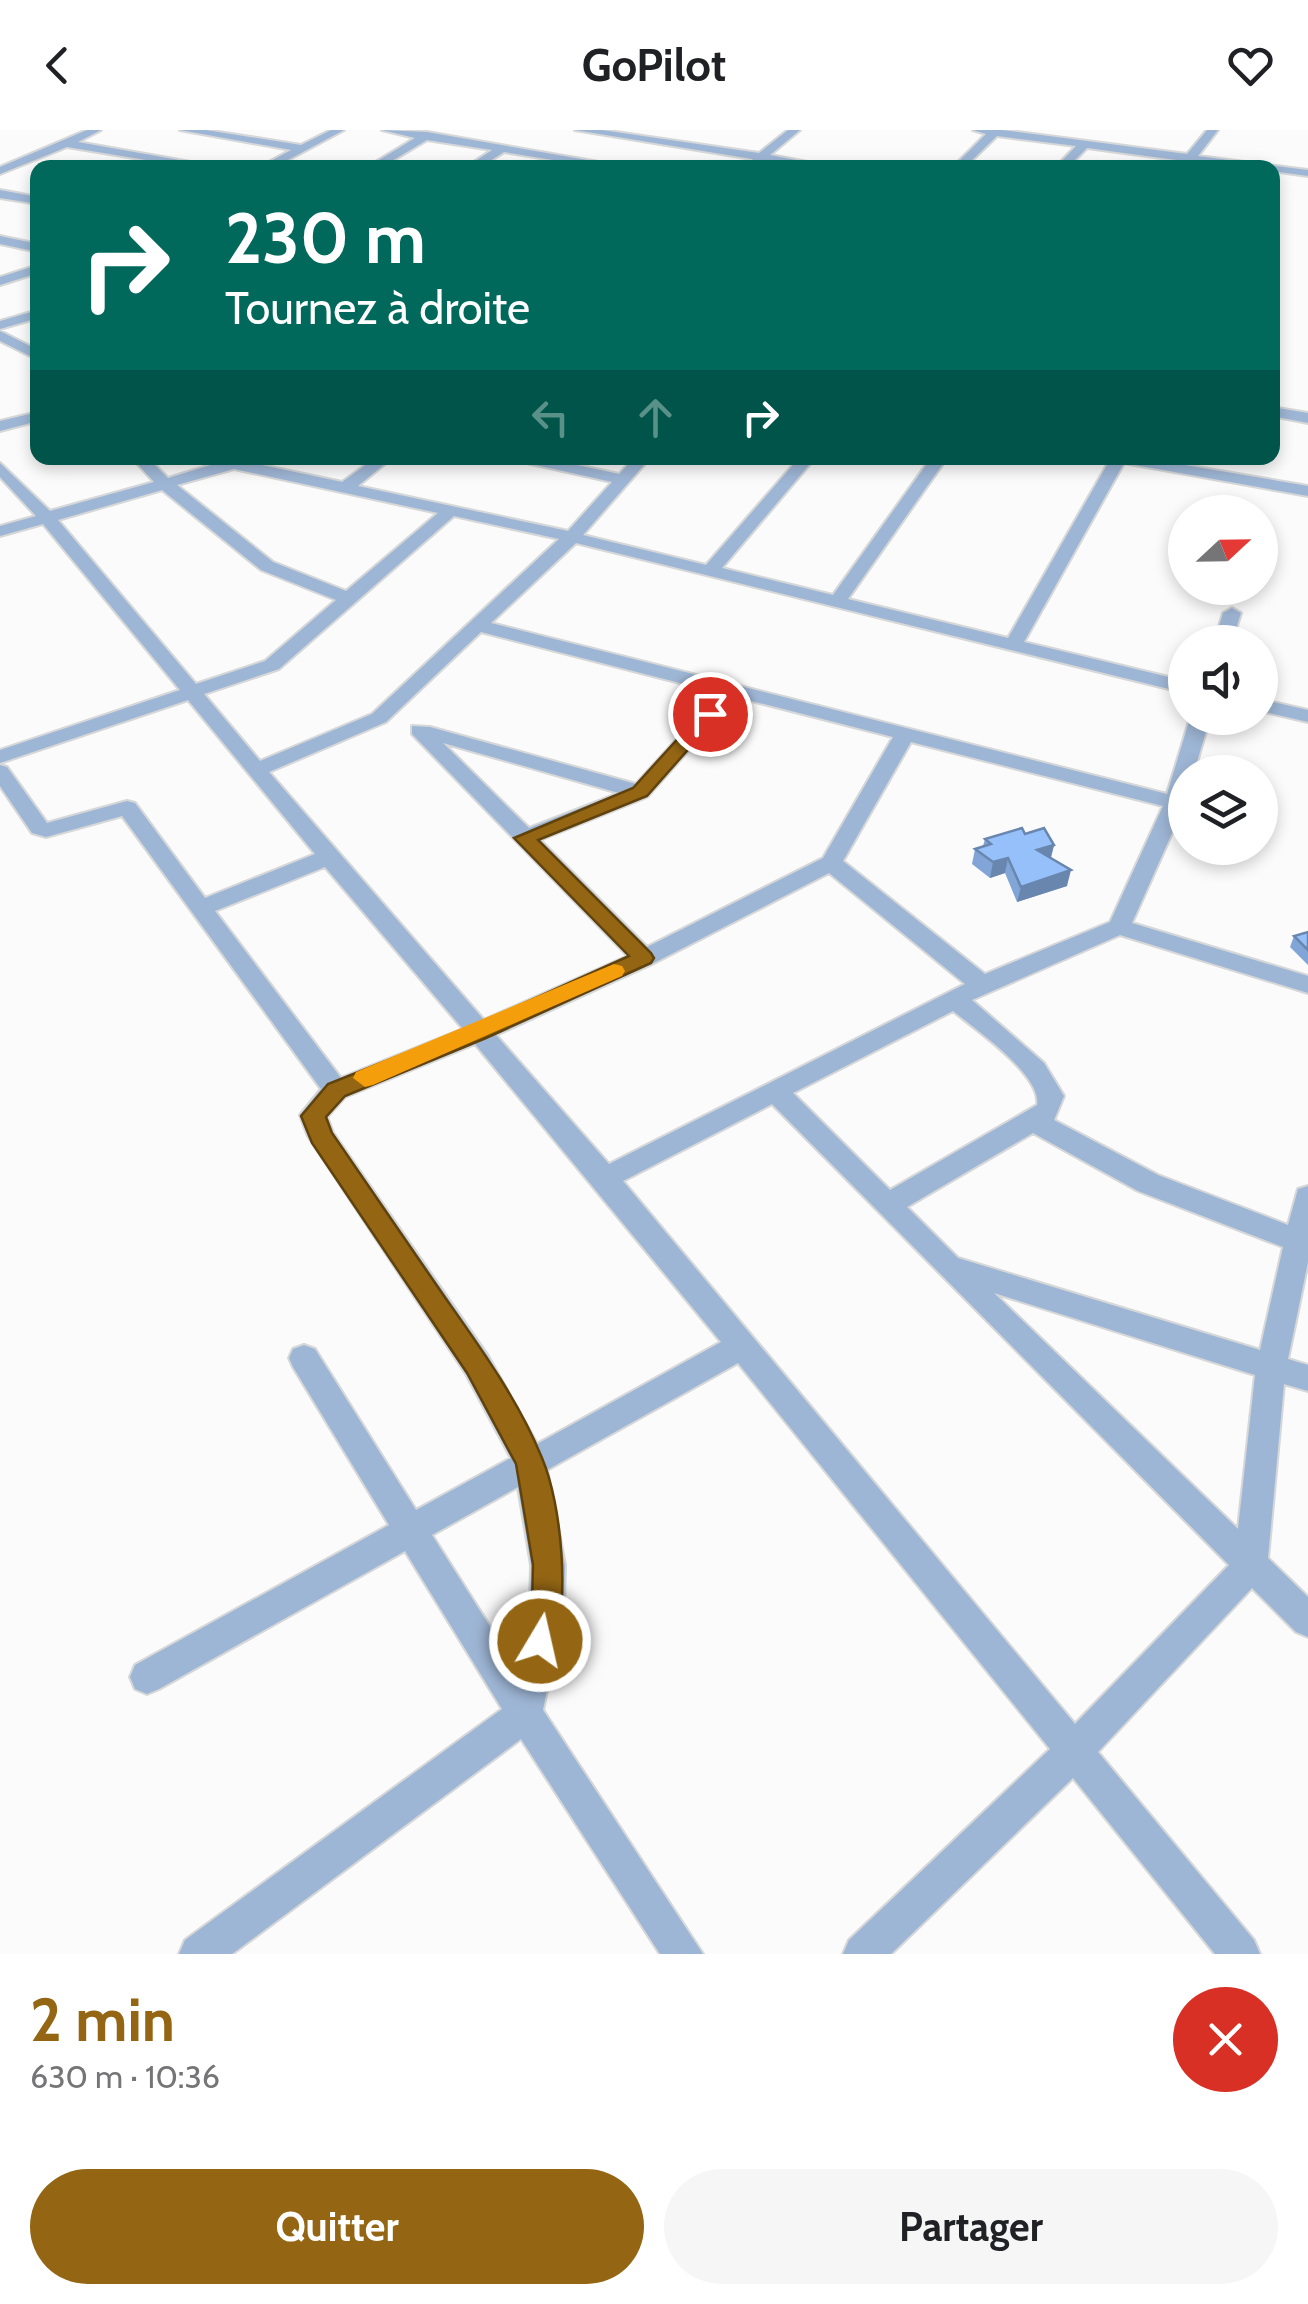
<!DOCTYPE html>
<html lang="fr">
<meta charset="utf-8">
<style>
:root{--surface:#fff;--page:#f6f6f6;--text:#202124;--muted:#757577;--accent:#946613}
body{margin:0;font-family:Cabin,sans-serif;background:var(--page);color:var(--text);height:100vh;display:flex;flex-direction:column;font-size:38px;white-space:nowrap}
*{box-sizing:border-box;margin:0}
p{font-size:32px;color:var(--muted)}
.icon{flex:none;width:55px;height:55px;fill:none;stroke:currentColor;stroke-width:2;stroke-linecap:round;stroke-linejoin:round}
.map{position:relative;height:1824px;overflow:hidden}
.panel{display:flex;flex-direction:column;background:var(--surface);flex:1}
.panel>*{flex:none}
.guide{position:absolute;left:30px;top:30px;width:1250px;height:305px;border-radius:20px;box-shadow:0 5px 15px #0003;background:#00695c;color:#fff;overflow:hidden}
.needle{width:65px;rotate:68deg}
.buttons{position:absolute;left:1168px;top:365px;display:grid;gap:20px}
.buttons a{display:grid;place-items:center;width:110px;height:110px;border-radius:50%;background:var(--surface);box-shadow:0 5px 15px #0003;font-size:50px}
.pin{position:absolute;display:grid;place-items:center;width:85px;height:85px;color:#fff;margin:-42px;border:5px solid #fff;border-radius:50%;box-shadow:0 2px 10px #0007}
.me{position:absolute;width:110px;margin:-55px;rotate:9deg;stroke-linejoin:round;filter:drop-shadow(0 0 8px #0008)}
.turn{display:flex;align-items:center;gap:35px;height:210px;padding:0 30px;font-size:45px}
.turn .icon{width:130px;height:130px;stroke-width:2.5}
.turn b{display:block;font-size:70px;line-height:85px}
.lanes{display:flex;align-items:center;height:95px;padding:0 30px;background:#0003;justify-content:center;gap:50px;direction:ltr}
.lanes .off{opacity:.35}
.round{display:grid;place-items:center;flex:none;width:105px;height:105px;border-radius:52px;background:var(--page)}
.overview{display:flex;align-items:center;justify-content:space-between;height:170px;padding:0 30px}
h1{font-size:60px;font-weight:800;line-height:75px;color:var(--accent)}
.cta{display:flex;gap:20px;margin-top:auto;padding:20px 30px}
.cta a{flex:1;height:115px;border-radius:60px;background:var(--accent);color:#fff;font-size:40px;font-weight:800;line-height:115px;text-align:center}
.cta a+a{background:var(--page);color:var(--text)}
header{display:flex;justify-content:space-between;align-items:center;height:130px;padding:0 30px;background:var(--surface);font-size:45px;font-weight:800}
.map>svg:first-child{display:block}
</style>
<header><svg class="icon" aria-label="back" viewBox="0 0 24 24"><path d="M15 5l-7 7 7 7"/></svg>GoPilot<svg class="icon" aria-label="heart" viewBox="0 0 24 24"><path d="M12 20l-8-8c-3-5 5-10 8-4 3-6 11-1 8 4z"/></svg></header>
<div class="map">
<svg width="1308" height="1824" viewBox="0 0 1308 1824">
<rect width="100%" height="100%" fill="#fbfbfb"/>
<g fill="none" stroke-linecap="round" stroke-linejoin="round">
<defs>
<path id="minor" d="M 87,0 L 101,0 L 78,12 L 224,38 L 195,38 L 67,17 L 0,44 L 0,37 Z
M 180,0 L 206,0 L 301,15 L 331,0 L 344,0 L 273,38 L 258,38 L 291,20 Z
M 382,0 L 427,2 L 633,38 L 603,38 L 504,22 L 479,38 L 465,38 L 492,20 L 427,10 L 380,38 L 366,38 L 415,8 Z
M 575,0 L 602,0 L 759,23 L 788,0 L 800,0 L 770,25 L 839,38 L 763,31 L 756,34 L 752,29 Z
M 973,0 L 1002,0 L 1187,24 L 1207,0 L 1218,0 L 1198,26 L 1308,40 L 1308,46 L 1272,41 L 1272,38 L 1236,38 L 1087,18 L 1067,38 L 1055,38 L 1076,16 L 997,6 L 964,38 L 952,38 L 986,4 Z
M 0,60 L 38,67 L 38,74 L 0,68 Z
M 0,106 L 38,114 L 38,122 L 0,114 Z
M 38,135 L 38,143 L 0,155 L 0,147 Z
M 38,180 L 38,188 L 0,199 L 0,191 Z
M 0,201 L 38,220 L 38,230 L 0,211 Z
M 1272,277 L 1308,283 L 1308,293 L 1272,286 Z
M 38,282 L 38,291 L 0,301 L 0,291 Z
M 132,328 L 148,328 L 168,348 L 234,328 L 252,328 L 248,332 L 342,352 L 375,328 L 392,328 L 358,356 L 568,401 L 612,352 L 518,331 L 516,328 L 544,328 L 619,344 L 634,328 L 650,328 L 583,405 L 706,435 L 799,328 L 815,328 L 722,438 L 833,465 L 931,328 L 947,328 L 848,469 L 1008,508 L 1111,328 L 1144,328 L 1308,356 L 1308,366 L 1124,333 L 1024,512 L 1185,551 L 1185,563 L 576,413 L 491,493 L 1167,664 L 1190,588 L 1210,588 L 1194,642 L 1185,642 L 1185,674 L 1132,793 L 1308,846 L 1308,863 L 1120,805 L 972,870 L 1044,933 L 1064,966 L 1054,990 L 1158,1045 L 1288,1095 L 1298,1059 L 1308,1056 L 1308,1132 L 1288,1229 L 1308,1235 L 1308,1261 L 1284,1254 L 1268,1428 L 1308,1467 L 1308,1507 L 1296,1502 L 1252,1458 L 1098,1622 L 1254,1810 L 1260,1824 L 1215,1824 L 1073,1648 L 891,1824 L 843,1824 L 849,1810 L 1050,1619 L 738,1233 L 547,1340 L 565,1435 L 564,1475 L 543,1580 L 703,1824 L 660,1824 L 521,1609 L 232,1824 L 179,1824 L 185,1810 L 502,1579 L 405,1421 L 159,1559 L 147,1564 L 135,1559 L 130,1547 L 135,1535 L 389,1395 L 293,1237 L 289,1228 L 293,1219 L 304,1215 L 315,1219 L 416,1380 L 511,1328 L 466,1244 L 308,1006 L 300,985 L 321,959 L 122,686 L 46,707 L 32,703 L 0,656 L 0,635 L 7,637 L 47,693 L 127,671 L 135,673 L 205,768 L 315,724 L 188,570 L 0,633 L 0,620 L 180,560 L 43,394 L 0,406 L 0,396 L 36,386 L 0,347 L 0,333 L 50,381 L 154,352 ZM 234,339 L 438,383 L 346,461 L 273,432 L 177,355 ZM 162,360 L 261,440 L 336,470 L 265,531 L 196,554 L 58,390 ZM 454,386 L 559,409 L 372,584 L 260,631 L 204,564 L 279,539 ZM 481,502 L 719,563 L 636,654 L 430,597 L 412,596 L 412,604 L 628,826 L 484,890 L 269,642 L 386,592 ZM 736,567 L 893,607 L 823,728 L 647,817 L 540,710 L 647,667 ZM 911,612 L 1163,676 L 1110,792 L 985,844 L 843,731 ZM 443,613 L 619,663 L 529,698 ZM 325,737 L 463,899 L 341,948 L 215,781 ZM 829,743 L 965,854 L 609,1034 L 496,905 L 652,834 ZM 953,881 C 975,899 1042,945 1037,975 L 890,1060 L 793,963 ZM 475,914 L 721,1212 L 537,1314 L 488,1226 L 333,1003 L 327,987 L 345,967 ZM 772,974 L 1229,1435 L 1075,1594 L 623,1051 ZM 1033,1003 L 1138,1061 L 1283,1117 L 1260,1220 L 958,1128 L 907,1077 ZM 994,1163 L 1255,1245 L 1238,1399 ZM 518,1357 L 531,1435 L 530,1475 L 517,1539 L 432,1405 Z
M 1232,478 L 1241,483 L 1232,512 L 1214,512 L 1223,483 Z
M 1260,569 L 1308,580 L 1308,592 L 1260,581 Z"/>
</defs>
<!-- minor casing -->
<use href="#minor" stroke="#d6d7d8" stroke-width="4"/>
<!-- minor -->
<use href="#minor" fill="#9eb6d5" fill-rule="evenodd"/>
</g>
<!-- wall -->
<path fill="#81a5d6" d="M 1025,704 L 1054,715 L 1051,728 L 1067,756 L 1017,772 L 1005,743 L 990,748 L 972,734 L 975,719 L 983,716 L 985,709 Z
M 1308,802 L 1308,835 L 1290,817 L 1294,806 Z"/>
<!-- shaded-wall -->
<path fill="#6986ae" d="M 1054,715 L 1050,730 L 1037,720 Z
M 1008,728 L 1005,743 L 990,748 L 993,732 Z
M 1071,740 L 1067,756 L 1017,772 L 1021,757 Z"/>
<!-- building -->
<path fill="#96c0f9" stroke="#6986ae" stroke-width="2.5" d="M 1022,698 L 1025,704 L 1044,698 L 1054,715 L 1037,720 L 1071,740 L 1021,757 L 1008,728 L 993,732 L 975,719 L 991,714 L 985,709 Z
M 1308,802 L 1308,820 L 1294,806 Z"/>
<!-- route -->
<path fill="#946613" stroke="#60420c" stroke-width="2.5" d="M 710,579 L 719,584 L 716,588 L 647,666 L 538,710 L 651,823 L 654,828 L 651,833 L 486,908 L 345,966 L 326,987 L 332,1003 C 369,1057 407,1112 444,1166 C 480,1217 519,1271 542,1328 C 562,1375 571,1475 551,1522 L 540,1527 L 529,1522 L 524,1511 L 532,1475 L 533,1435 L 516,1334 L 467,1243 L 312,1013 L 301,986 L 328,954 L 471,897 L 629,826 L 514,708 L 633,658 L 703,581 Z"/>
<!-- slow -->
<path fill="#f59e0b" d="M 614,834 L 622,836 L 625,841 L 622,846 L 373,955 L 365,957 L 353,948 L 356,942 Z"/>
</svg>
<div class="buttons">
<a><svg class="needle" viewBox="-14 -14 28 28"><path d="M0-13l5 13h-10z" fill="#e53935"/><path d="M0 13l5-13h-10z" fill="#757577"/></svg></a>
<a><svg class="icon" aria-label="sound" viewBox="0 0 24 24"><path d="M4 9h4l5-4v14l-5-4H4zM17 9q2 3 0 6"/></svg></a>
<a><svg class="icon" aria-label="layers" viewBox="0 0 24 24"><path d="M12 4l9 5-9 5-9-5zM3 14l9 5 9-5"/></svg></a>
</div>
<div class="pin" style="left:710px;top:584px;background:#d93025"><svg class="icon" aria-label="arrive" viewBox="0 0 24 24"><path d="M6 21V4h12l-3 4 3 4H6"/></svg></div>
<svg class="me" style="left:540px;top:1511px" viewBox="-20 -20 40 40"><circle r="17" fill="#946613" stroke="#fff" stroke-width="3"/><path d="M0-11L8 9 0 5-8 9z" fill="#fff"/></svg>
<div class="guide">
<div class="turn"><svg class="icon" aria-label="right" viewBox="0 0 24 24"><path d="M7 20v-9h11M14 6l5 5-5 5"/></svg><div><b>230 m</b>Tournez à droite</div></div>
<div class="lanes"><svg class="icon off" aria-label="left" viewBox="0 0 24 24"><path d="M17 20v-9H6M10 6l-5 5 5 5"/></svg><svg class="icon off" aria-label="ahead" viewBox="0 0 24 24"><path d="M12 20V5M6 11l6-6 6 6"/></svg><svg class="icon" aria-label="right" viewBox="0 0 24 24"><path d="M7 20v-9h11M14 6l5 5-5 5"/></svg></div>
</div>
</div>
<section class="panel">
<div class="overview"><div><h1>2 min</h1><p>630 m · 10:36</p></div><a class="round" style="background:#d93025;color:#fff"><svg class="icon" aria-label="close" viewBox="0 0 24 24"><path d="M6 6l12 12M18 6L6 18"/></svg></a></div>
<div class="cta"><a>Quitter</a><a>Partager</a></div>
</section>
